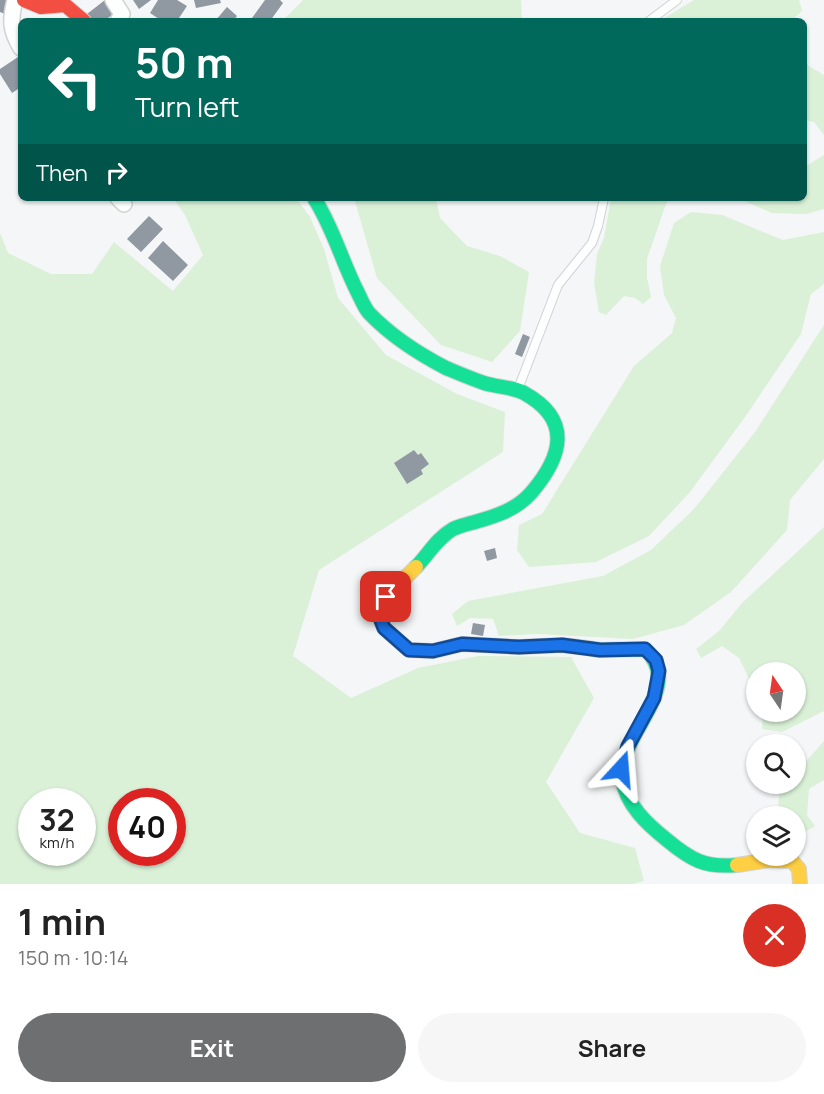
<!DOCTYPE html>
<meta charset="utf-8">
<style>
:root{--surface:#fff;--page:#f6f6f6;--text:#222;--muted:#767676;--accent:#6e6f70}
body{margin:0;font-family:Manrope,sans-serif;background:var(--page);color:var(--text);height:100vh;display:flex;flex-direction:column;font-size:22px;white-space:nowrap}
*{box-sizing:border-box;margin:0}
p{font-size:20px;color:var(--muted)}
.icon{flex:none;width:33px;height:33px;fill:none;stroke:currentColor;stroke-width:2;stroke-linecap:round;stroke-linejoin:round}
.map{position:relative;height:884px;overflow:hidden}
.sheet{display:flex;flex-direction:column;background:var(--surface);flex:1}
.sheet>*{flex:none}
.hud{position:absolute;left:18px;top:18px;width:789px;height:183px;border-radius:9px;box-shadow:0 2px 4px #0004;background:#00695c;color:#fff;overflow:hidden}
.needle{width:39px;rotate:347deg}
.buttons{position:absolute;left:746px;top:662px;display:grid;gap:12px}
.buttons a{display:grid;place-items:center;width:60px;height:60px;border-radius:50%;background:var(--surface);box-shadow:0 2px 4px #0004;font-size:30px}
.speed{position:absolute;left:18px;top:788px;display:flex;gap:12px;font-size:30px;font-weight:700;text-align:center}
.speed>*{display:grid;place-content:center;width:78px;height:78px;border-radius:50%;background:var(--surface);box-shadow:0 2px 4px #0004;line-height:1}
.speed small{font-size:15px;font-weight:400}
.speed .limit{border:9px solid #d22;background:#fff;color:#111}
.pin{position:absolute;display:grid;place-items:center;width:51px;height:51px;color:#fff;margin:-26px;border-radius:12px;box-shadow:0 3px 9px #0006}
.me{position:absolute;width:66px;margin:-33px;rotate:19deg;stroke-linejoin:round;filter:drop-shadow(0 0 4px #0008)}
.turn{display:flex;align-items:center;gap:21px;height:126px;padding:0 18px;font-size:27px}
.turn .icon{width:78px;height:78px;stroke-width:2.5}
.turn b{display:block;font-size:42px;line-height:51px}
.then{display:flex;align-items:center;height:57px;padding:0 18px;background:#0003;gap:12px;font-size:22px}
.round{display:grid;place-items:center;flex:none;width:63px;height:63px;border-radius:32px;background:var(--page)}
.overview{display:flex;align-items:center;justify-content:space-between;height:102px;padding:0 18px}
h1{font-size:36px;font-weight:700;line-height:45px}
.button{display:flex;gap:12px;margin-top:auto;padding:12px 18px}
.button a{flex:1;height:69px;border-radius:36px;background:var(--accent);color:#fff;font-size:24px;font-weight:700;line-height:69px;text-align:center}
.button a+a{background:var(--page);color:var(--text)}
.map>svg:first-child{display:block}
</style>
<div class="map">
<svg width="824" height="884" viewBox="0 0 824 884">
<rect width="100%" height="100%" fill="#f4f6f7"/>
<!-- green -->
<path fill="#daf1d8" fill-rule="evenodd" d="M 303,0 L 521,0 L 522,21 L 282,21 Z
M 694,0 L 799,0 L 802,11 L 791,21 L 659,21 Z
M 804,63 L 824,75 L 824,135 L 814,122 L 804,120 Z
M 824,155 L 824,209 L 806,214 L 772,213 L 738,198 L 804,198 L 804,166 L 808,165 Z
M 173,198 L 296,198 L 310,217 L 324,249 L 338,298 L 386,355 L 457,394 L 505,412 L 503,452 L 319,570 L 293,656 L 351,698 L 418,668 L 478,656 L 571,657 L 594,698 L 546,782 L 580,833 L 635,848 L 644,881 L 633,884 L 0,884 L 0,233 L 8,253 L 51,274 L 92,274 L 114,242 L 173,291 L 203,255 L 185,215 ZM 32,801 L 82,801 L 82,852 L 32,852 ZM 122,801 L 172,801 L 172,852 L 122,852 Z
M 354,198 L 436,198 L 440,218 L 467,246 L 500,256 L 529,272 L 520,331 L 492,362 L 441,345 L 377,278 Z
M 611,198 L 668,198 L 647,259 L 647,278 L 651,297 L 643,304 L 635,298 L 624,296 L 606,315 L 599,312 L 594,283 L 597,254 L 604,238 Z
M 691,212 L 722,215 L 783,240 L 824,232 L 824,284 L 811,294 L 801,334 L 745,417 L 690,492 L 649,536 L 596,562 L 529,567 L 517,550 L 519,525 L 542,514 L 634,366 L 672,333 L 676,318 L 664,295 L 660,266 L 674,223 Z
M 824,325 L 824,459 L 790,500 L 787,530 L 731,592 L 684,625 L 633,639 L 537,634 L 499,636 L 493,619 L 470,618 L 457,626 L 452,614 L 468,601 L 603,576 L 651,550 L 694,509 L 755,432 Z
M 824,527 L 824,711 L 782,732 L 762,729 L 763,711 L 795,711 L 795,672 L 756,672 L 756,693 L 739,658 L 722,646 L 701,658 L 696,649 L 719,631 L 742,603 Z
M 824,741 L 824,780 L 809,789 L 807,815 L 815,826 L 795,838 L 795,816 L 778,816 L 779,792 L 787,783 L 795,783 L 795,774 Z"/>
<!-- building -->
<path fill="#9098a1" d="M 0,0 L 9,0 L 5,14 L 0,12 Z
M 105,0 L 108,0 L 117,11 L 104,21 L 92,21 L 87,14 Z
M 133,0 L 151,0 L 139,9 Z
M 158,0 L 177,0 L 187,6 L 177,21 L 162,21 L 150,13 Z
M 194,0 L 220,0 L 221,3 L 196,8 Z
M 265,0 L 280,0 L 283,3 L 270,21 L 256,21 L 252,18 Z
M 227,7 L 237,16 L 233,21 L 215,21 Z
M 21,55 L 21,87 L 12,93 L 0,74 L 0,69 Z
M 149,216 L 163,229 L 141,252 L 127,239 Z
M 163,241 L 188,265 L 173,281 L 148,258 Z
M 523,334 L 530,337 L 522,357 L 515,354 Z
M 414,450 L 418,455 L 421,453 L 429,464 L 421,470 L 423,474 L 407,484 L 394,463 Z
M 495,548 L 497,558 L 487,561 L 484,551 Z
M 473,623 L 485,625 L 483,636 L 471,634 Z"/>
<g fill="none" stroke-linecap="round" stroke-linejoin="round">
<defs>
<path id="lane" d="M 649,21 L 677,0
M 518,389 L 558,285 L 592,243 L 598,226 L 604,198"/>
<path id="street" d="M 15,0 C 10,20 10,30 21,48
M 113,0 L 122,14 L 118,21
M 118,198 L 124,204"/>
<path id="fast" d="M 314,198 C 333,227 342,262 358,293 C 361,299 364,307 369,313 C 390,335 419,354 446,368 C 458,373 472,379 484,383 C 496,387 513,387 524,393 C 573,420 562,457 531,493 C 516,510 496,516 475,522 C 468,524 460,526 453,529 C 437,538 428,555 416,567
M 587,648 L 600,650 L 645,649 C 687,688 617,735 622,778 C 626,805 647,824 667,840 C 691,860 705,868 737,865"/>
<path id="slow" d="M 416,567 L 386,597 L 379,615 L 384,628 L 409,650 L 433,651 L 462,644 L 519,647 L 562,645 L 587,648
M 737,865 L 770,860 L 792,861 L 799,869 L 800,884"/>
<path id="jam" d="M 24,0 L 41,7 L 65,5 L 84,21"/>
</defs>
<!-- lane casing -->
<use href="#lane" stroke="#d0d2d3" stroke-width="10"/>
<!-- street casing -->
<use href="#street" stroke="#d0d2d3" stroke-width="18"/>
<!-- fast casing -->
<use href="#fast" stroke="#d0d2d3" stroke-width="16"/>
<!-- slow casing -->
<use href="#slow" stroke="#d0d2d3" stroke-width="16"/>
<!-- jam casing -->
<use href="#jam" stroke="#d0d2d3" stroke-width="16"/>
<!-- lane -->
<use href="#lane" stroke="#fdfefe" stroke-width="8"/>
<!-- street -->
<use href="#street" stroke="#fdfefe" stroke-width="15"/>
<!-- fast -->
<use href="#fast" stroke="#16e098" stroke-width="14"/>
<!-- slow -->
<use href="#slow" stroke="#ffcf43" stroke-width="14"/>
<!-- jam -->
<use href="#jam" stroke="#f24e42" stroke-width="14"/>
</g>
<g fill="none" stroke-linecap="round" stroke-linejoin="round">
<defs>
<path id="route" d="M 386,597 L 379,615 L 384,628 L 409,650 L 433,651 L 462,644 L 519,647 L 562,645 L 600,650 L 645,649 L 656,660 L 659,671 L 654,698 L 628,746 L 621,769"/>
</defs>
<!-- route casing -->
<use href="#route" stroke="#114b97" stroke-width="15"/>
<!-- route -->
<use href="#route" stroke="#1a73e8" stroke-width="10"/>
</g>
</svg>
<div class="buttons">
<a><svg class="needle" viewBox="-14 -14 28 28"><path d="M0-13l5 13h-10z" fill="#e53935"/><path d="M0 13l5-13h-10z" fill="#767676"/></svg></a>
<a><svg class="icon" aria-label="search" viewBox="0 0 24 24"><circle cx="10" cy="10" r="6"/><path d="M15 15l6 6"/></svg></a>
<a><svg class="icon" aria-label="layers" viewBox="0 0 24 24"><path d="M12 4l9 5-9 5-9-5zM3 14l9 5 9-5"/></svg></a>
</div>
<div class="speed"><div>32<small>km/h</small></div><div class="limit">40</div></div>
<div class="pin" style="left:386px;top:597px;background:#d93025"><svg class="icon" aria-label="arrive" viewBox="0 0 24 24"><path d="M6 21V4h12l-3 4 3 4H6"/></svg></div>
<svg class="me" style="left:621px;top:769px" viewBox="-20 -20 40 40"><path d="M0-17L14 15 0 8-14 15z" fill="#1a73e8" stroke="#fff" stroke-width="4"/></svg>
<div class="hud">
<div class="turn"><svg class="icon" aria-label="left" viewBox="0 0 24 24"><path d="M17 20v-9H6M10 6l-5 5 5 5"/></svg><div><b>50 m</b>Turn left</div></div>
<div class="then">Then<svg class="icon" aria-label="right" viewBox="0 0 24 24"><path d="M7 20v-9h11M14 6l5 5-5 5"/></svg></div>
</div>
</div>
<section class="sheet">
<div class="overview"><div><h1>1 min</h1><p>150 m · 10:14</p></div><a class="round" style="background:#d93025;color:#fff"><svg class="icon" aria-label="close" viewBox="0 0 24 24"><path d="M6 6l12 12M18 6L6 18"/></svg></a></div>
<div class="button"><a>Exit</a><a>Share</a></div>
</section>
